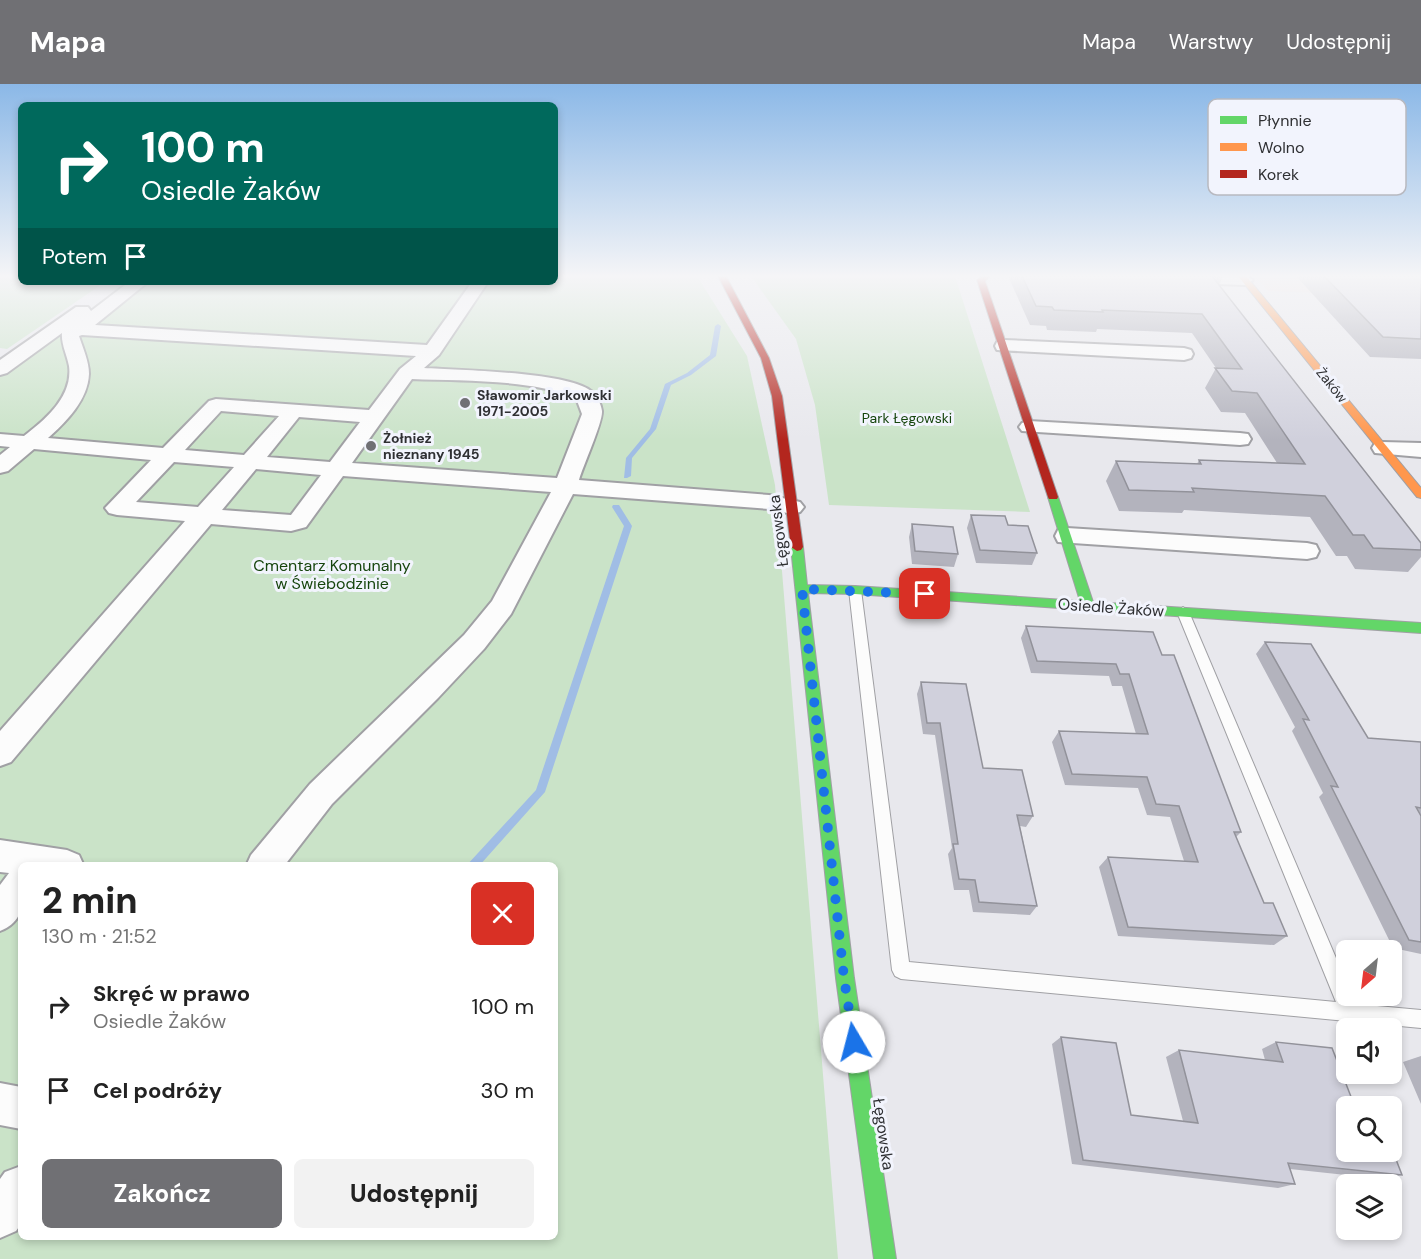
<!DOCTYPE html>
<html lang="pl">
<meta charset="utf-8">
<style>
:root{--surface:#fff;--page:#f2f2f2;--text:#222;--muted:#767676;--accent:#707074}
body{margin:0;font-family:"DM Sans",sans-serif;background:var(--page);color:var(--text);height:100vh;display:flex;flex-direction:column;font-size:22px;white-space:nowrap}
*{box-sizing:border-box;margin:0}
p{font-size:20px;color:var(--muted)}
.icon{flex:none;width:33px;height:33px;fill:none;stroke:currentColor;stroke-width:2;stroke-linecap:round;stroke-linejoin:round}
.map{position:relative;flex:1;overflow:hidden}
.side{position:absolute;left:18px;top:778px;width:540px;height:378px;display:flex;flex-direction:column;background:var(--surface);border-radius:9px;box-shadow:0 3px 9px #0003}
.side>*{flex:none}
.guide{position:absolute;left:18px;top:18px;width:540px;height:183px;border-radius:9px;box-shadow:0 3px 9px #0003;background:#00695c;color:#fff;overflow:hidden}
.needle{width:39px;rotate:208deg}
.fabs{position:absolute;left:1336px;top:856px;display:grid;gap:12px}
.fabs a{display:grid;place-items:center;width:66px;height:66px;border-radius:9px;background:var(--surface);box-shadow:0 3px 9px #0003;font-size:30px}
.pin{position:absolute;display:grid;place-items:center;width:51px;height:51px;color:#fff;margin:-26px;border-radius:12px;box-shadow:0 3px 9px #0006}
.me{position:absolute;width:66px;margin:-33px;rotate:352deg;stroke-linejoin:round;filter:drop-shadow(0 0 4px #0008)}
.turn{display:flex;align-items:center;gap:21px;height:126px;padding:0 24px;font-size:27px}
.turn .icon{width:78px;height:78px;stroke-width:2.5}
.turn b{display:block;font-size:42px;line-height:51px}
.then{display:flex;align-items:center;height:57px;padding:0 24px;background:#0003;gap:12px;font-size:22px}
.round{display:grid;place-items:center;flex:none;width:63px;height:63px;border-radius:9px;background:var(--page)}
.headline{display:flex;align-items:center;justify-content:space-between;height:102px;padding:0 24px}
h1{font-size:36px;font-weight:800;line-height:45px}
.button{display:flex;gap:12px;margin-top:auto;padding:12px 24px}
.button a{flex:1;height:69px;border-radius:9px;background:var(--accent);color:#fff;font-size:24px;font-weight:800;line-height:69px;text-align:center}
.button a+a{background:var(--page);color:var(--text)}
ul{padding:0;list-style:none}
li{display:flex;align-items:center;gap:18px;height:84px;padding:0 24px}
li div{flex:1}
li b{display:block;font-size:22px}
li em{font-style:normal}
header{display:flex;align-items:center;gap:36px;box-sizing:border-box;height:84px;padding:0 30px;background:var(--accent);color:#fff}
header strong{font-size:28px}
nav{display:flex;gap:33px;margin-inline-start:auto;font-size:21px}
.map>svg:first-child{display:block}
</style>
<header>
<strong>Mapa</strong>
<nav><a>Mapa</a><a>Warstwy</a><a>Udostępnij</a></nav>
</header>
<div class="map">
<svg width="1421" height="1175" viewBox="0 0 1421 1175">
<rect width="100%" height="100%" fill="#e8e8ed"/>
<!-- education -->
<path fill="#eddfde" d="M 1255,192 L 1421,192 L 1421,198 L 1384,212 L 1268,207 Z"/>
<!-- green -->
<path fill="#cae3c8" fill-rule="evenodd" d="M 0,192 L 21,192 L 21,198 L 105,198 L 7,265 L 0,264 Z
M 555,192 L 697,192 L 747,272 L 775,401 L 838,1175 L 0,1175 L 0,292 L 128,198 L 555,198 ZM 21,782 L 555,782 L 555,1154 L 21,1154 Z
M 751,192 L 955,192 L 1030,428 L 829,421 L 815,321 L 796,255 Z"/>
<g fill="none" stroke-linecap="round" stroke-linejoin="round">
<!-- stream -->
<path fill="#a0bde5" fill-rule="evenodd" d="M 718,240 L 721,242 L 716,272 L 691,291 L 671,301 L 656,345 L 632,374 L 631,392 L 627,394 L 624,394 L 626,374 L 650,345 L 665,300 L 687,289 L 710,271 L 715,242 Z
M 613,421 L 619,421 L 632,442 L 545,708 L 479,782 L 466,782 L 536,706 L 624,442 L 612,423 Z"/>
<defs>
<path id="lane" d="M 855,502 L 861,506 L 909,878 L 1336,918 L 1177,528 L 1183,523 L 1189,528 L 1347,900 L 1347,912 L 1352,912 L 1355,920 L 1421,926 L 1421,944 L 901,895 L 895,892 L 892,886 L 849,506 Z"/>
<path id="street" d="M 1125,192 L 1247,192 L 1253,196 L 1245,201 L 1133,197 Z
M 129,198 L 148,198 L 95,241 L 427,261 L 472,198 L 488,198 L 439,271 L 424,284 C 458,286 568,288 591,307 C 597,311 601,320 602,327 C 603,338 583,382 579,396 L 769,411 L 800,418 L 804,423 L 800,428 L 792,430 L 769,425 L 573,410 L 511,530 L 484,565 L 438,614 L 332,720 L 284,782 L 246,782 L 251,771 L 310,700 L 464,551 L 492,517 L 551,408 L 343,392 L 306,443 L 291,447 L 211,440 L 11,678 L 0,682 L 0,647 L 185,437 L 117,431 L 109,429 L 105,424 L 151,376 L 34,365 L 8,387 L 0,389 L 0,371 L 10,363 L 0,362 L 0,350 L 24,352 C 46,335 73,312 69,282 C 67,271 61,260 62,249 L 7,289 L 0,291 L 0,276 L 76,223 L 88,223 L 91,227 ZM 82,251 L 416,272 L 400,285 L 369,326 L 216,315 L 209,317 L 163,364 L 48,354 C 66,338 88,316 89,290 C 89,277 83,265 79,252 ZM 412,295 C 461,297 532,295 576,314 L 582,330 L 557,394 L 352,379 ZM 221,327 L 279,332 L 244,371 L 185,366 ZM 299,333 L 360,338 L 330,378 L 267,373 ZM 174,378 L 234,383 L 198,423 L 136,418 ZM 256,385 L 321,391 L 291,431 L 222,426 Z
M 1004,256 L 1184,264 L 1191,266 L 1193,270 L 1191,274 L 1184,276 L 997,266 L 995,262 L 997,258 Z
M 1029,337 L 1240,349 L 1248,350 L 1251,355 L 1248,360 L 1240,361 L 1022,347 L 1019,343 L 1022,339 Z
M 1383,358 L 1421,359 L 1421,373 L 1375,369 L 1372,364 L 1375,359 Z
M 1067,444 L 1307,459 L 1316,461 L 1319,467 L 1316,473 L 1307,475 L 1058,458 L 1055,452 L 1058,446 Z
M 0,756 L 67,766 L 79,771 L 84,782 L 21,782 C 21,810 30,835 0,847 L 0,801 L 9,789 L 0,788 Z
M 0,999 L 21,1003 L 21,1045 L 0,1041 Z
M 21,1082 L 21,1140 L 16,1147 L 0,1154 L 0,1095 L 5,1088 Z"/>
<path id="fast" d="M 1053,410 L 1058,413 L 1093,518 L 1421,539 L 1421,549 L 855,510 L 808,509 L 854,894 L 896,1175 L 874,1175 L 836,894 L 791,463 L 797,459 L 803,463 L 807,501 L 855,502 L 1080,517 L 1048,413 Z"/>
<path id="slow" d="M 1238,192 L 1246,192 L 1421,404 L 1421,414 L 1417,413 Z"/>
<path id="jam" d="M 718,192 L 726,192 L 769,274 L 782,312 L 803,463 L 801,466 L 797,467 L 791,463 L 772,312 L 761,274 Z
M 982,192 L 990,192 L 985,197 L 1058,413 L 1057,415 L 1049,415 L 1048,413 L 977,196 Z"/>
</defs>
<!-- lane casing -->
<use href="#lane" stroke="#a0a0a4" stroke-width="2"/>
<!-- street casing -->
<use href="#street" stroke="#a0a0a4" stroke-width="4"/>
<!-- fast casing -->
<use href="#fast" stroke="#a0a0a4" stroke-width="2"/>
<!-- slow casing -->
<use href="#slow" stroke="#a0a0a4" stroke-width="2"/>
<!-- jam casing -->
<use href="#jam" stroke="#a0a0a4" stroke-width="2"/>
<!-- lane -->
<use href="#lane" fill="#fcfcfc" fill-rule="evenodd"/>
<!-- street -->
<use href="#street" fill="#fcfcfc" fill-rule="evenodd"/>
<!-- fast -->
<use href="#fast" fill="#63d668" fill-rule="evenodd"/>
<!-- slow -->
<use href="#slow" fill="#ff974d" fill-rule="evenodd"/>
<!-- jam -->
<use href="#jam" fill="#b3261e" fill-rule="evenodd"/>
</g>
<!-- wall -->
<path fill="#b3b3bd" d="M 1008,192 L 1223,192 L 1219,201 L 1421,459 L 1421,473 L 1408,488 L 1355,485 L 1347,472 L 1336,472 L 1310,433 L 1184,426 L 1182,429 L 1119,427 L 1106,397 L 1116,377 L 1197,380 L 1199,376 L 1277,379 L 1245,329 L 1221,328 L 1205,304 L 1216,284 L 1192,249 L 1097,245 L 1096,248 L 1047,246 L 1046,242 L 1030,241 Z
M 1296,192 L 1421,192 L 1421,275 L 1370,273 Z
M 971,431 L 1008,441 L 1037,469 L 1032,481 L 976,479 L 967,444 Z
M 912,440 L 958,470 L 954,483 L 912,480 L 909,453 Z
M 1026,542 L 1162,571 L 1241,748 L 1236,753 L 1264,819 L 1287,852 L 1274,861 L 1118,852 L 1099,783 L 1108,773 L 1184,777 L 1170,733 L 1147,731 L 1138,704 L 1065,701 L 1052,658 L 1059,647 L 1136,650 L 1122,602 L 1112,602 L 1109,592 L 1031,589 L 1021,554 Z
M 1265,558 L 1368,654 L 1421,658 L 1421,870 L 1393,864 L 1319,713 L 1323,709 L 1292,647 L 1295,643 L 1256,570 Z
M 921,598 L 983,684 L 1033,732 L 1026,743 L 1020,742 L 1037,822 L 1030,831 L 973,828 L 969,806 L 954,806 L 948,770 L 952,764 L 935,651 L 923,650 L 917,610 Z
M 1061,953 L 1131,1031 L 1183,1037 L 1166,973 L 1179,966 L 1265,976 L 1262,965 L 1276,958 L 1347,1023 L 1402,1091 L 1383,1095 L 1290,1085 L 1295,1100 L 1278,1104 L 1072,1080 L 1052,960 Z
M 1421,972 L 1421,1020 L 1403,978 Z"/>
<!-- building -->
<path fill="#d0d0dc" stroke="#92929a" stroke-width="1.5" d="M 1022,192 L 1212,192 L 1421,459 L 1421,466 L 1373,464 L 1364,451 L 1353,451 L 1325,412 L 1192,404 L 1194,408 L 1129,406 L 1116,377 L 1201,380 L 1199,376 L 1305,380 L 1257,309 L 1232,307 L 1215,284 L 1242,285 L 1202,230 L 1102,226 L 1103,228 L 1054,226 L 1052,223 L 1036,222 Z
M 1324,192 L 1421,192 L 1421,255 L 1383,253 Z
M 971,431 L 1005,432 L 1008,441 L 1028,442 L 1037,469 L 980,466 Z
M 912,440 L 953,443 L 958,470 L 915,467 Z
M 1026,542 L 1153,548 L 1162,571 L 1174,571 L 1241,748 L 1234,748 L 1264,819 L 1273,819 L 1287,852 L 1128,843 L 1108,773 L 1198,778 L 1179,722 L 1156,720 L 1147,693 L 1072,690 L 1059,647 L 1148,650 L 1129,590 L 1120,590 L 1116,580 L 1037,577 Z
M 1265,558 L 1311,560 L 1368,654 L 1421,658 L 1421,724 L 1416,723 L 1421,732 L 1421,858 L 1409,856 L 1331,702 L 1338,703 L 1303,635 L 1309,636 Z
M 921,598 L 966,600 L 983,684 L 1022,686 L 1033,732 L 1017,731 L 1037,822 L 979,818 L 975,796 L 959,795 L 953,760 L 958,760 L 940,639 L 927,639 Z
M 1061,953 L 1116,959 L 1131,1031 L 1198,1039 L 1179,966 L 1283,978 L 1276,958 L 1332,964 L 1355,1023 L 1347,1023 L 1347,1068 L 1392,1068 L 1392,1065 L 1402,1091 L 1288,1079 L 1295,1100 L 1083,1076 Z"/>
<!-- sky -->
<linearGradient id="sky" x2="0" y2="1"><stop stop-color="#8bb8e7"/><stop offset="0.54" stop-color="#f5f5f7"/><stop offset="1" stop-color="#f5f5f7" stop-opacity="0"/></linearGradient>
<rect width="1421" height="356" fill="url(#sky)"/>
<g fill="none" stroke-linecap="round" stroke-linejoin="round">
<!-- route -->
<path stroke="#1a73e8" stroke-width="10" stroke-dasharray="0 18" d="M 854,958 L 844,894 L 802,505 L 925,510"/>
</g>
<!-- markers -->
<g fill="#707074" stroke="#f2f4fd" stroke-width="2">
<circle cx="465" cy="319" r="6"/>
<circle cx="371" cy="362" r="6"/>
</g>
<g text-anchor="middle" stroke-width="6" stroke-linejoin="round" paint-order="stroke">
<!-- far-street labels -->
<g font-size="14" fill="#2f3033" stroke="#f2f4fd">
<text transform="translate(1332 301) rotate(51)" y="5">Żaków</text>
</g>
<!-- far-poi labels -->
<g font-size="14" font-weight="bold" fill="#2f3033" stroke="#f2f4fd" text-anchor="start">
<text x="477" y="316">Sławomir Jarkowski<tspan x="477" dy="16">1971-2005</tspan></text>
<text x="383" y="359">Żołnież<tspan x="383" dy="16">nieznany 1945</tspan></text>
</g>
<!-- far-park labels -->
<g font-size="14" fill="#16450d" stroke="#f2f4fd">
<text x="907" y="339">Park Łęgowski</text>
</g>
<!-- street labels -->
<g font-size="16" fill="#2f3033" stroke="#f2f4fd">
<text transform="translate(778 447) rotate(-97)" y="6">Łęgowska</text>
<text transform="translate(1111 523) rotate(4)" y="6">Osiedle Żaków</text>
<text transform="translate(884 1050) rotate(82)" y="6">Łęgowska</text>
</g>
<!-- park labels -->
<g font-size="16" fill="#16450d" stroke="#f2f4fd">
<text x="332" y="487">Cmentarz Komunalny<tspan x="332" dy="18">w Świebodzinie</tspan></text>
</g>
</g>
<!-- legend -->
<rect x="1208" y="15" width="198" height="96" rx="9" fill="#f2f4fd" stroke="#b8b9c0" stroke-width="1.5"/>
<rect x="1220" y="32" width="27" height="8" fill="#63d668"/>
<rect x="1220" y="59" width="27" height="8" fill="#ff974d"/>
<rect x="1220" y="86" width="27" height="8" fill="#b3261e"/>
<g font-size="16" fill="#2f3033">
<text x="1258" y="42">Płynnie</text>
<text x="1258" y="69">Wolno</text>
<text x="1258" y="96">Korek</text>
</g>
</svg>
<div class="fabs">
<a><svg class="needle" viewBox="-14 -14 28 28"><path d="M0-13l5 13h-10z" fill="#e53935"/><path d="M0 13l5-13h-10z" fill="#767676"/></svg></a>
<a><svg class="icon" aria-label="sound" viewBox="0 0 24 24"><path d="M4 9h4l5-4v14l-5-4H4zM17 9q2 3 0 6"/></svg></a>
<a><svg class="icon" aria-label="search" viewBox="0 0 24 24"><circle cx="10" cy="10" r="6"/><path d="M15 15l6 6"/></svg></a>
<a><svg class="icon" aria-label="layers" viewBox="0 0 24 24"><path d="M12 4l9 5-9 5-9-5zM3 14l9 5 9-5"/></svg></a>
</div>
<div class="pin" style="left:925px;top:510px;background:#d93025"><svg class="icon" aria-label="arrive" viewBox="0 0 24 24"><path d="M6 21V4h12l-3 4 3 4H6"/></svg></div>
<svg class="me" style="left:854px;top:958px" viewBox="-20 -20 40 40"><circle r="19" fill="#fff"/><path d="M0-13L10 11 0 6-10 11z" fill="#1a73e8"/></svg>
<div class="guide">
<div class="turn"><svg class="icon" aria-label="right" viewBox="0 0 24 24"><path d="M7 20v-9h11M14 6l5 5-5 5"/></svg><div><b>100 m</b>Osiedle Żaków</div></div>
<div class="then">Potem<svg class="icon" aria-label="arrive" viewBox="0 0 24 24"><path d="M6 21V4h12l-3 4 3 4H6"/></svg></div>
</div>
<section class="side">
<div class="headline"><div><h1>2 min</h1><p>130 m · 21:52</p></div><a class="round" style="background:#d93025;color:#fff"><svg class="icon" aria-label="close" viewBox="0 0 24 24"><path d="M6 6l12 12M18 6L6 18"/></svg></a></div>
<ul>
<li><svg class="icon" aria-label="right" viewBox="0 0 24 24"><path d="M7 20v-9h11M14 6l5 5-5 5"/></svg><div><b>Skręć w prawo</b><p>Osiedle Żaków</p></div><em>100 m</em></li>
<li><svg class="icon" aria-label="arrive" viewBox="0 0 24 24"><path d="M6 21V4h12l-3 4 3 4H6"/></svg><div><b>Cel podróży</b></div><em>30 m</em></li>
</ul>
<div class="button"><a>Zakończ</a><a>Udostępnij</a></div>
</section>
</div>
